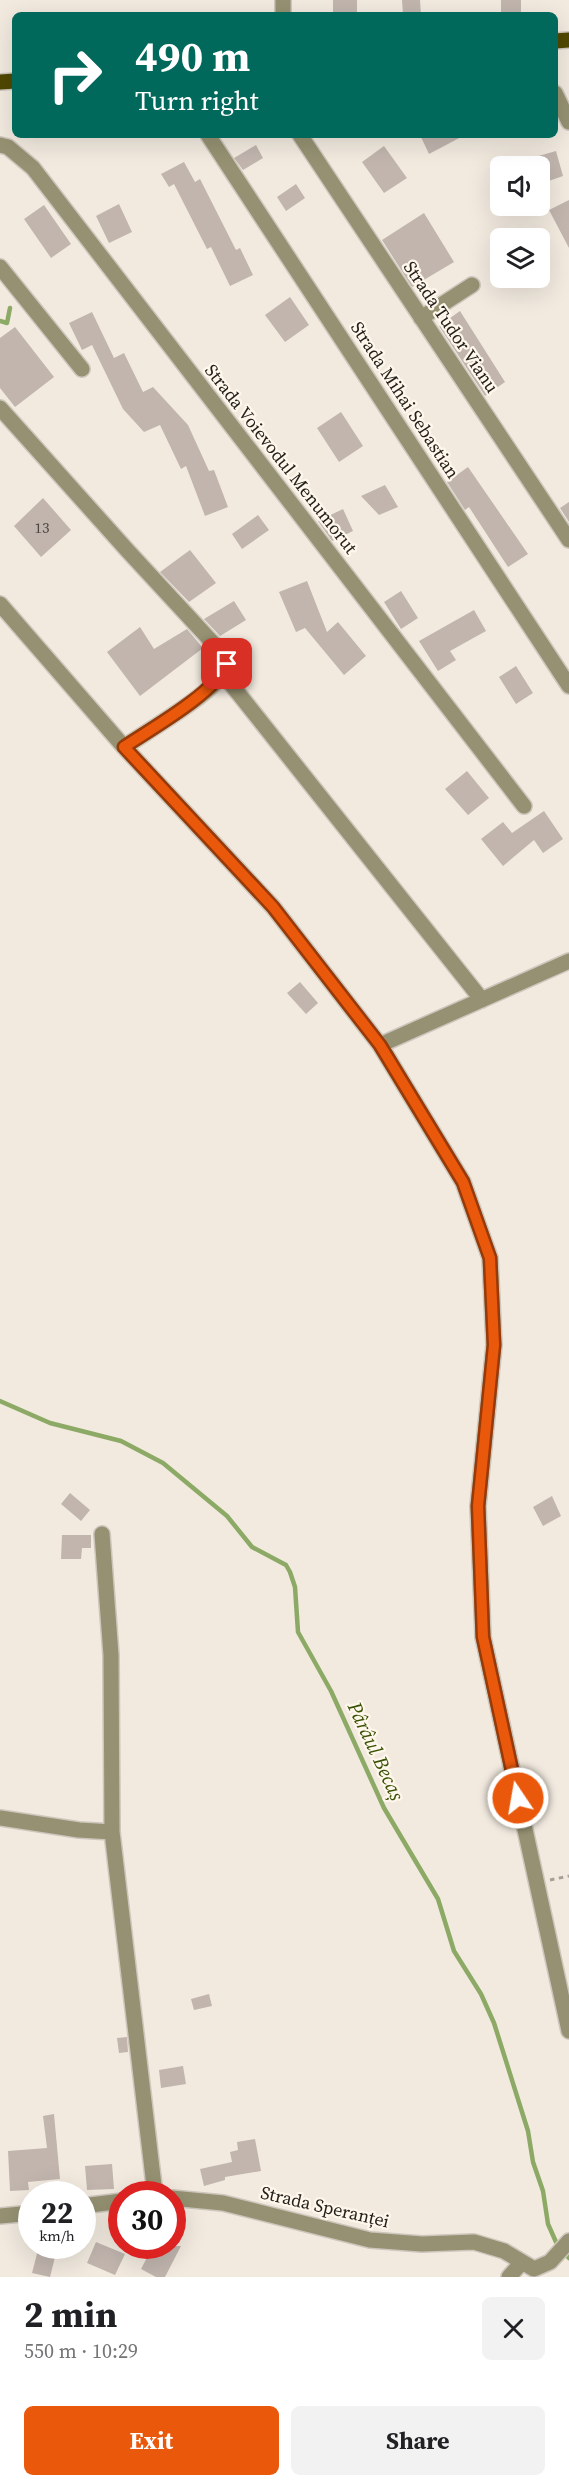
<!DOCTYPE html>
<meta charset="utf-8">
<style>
:root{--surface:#fff;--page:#f2f2f2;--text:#202124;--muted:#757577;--accent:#ea580c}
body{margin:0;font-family:"Source Serif 4",serif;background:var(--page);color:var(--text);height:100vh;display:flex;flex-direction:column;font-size:22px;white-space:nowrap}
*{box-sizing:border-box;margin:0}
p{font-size:20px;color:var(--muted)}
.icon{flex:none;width:33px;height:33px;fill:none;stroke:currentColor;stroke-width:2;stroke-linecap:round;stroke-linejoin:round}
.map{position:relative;height:2277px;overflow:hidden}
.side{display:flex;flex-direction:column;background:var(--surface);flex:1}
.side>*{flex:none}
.guide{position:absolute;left:12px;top:12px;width:546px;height:126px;border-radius:9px;box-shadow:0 6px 24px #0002;background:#00695c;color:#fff;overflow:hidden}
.fabs{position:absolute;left:490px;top:156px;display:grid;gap:12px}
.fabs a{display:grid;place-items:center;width:60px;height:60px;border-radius:9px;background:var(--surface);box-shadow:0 6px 24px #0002;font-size:30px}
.speed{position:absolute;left:18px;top:2181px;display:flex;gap:12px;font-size:30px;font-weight:700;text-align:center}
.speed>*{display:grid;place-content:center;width:78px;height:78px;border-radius:50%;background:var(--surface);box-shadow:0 6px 24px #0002;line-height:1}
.speed small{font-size:15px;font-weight:400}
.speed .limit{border:9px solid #d22;background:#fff;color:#111}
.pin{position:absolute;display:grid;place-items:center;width:51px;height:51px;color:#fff;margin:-26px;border-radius:12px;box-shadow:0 3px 9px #0006}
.me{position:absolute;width:66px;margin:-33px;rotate:348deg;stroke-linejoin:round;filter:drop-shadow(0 0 4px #0008)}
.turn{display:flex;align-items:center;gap:21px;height:126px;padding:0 24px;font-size:27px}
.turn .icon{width:78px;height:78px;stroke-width:2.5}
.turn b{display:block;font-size:42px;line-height:51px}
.round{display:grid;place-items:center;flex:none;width:63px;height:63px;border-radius:9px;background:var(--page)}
.headline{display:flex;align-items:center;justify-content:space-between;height:102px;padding:0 24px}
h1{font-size:36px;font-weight:700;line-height:45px}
.cta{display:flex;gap:12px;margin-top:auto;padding:12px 24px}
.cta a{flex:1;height:69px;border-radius:9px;background:var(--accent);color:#fff;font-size:24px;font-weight:700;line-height:69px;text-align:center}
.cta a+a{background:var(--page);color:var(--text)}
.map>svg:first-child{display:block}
</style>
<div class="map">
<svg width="569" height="2277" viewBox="0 0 569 2277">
<rect width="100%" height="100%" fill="#f2eadf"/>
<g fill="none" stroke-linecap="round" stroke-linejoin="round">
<!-- stream -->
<path stroke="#8caa66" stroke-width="4.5" d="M 0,321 L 7,323 L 10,308
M 0,1401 L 50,1423 L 121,1441 L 163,1463 L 227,1516 L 252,1547 L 286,1565 L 290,1572 L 295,1587 L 298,1632 L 331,1691 L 384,1808 L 438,1899 L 454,1951 L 481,1994 L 494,2023 L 528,2131 L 533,2162 L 543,2191 L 548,2224 L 556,2242 L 569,2258"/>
</g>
<!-- building -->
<path fill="#c1b5ae" d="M 333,0 L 357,0 L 357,15 L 333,15 Z
M 402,0 L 420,0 L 421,15 L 403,15 Z
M 501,0 L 521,0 L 521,15 L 501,15 Z
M 420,135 L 465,135 L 429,154 Z
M 256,145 L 263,158 L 243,170 L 234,158 Z
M 384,146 L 407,178 L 384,193 L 362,162 Z
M 556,151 L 563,176 L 543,183 L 540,166 L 537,166 L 535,157 Z
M 184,162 L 195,182 L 200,179 L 236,250 L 240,248 L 253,275 L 230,286 L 211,247 L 207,249 L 174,184 L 169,187 L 161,174 Z
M 296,184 L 305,198 L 286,211 L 277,197 Z
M 569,200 L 569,248 L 549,210 Z
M 119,204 L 132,232 L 109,243 L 96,216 Z
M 44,205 L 71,244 L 51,258 L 24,219 Z
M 424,213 L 454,262 L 412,287 L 382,240 Z
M 290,297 L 309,325 L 285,342 L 265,315 Z
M 460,311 L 505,382 L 485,396 L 439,326 Z
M 92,312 L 114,358 L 124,353 L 143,392 L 153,387 L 188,425 L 209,471 L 214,470 L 228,507 L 205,516 L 186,466 L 181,469 L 160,425 L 144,432 L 123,409 L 92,345 L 82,350 L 69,323 Z
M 15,327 L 54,377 L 15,407 L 0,388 L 0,338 Z
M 341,412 L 363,446 L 339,462 L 317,428 Z
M 468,467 L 528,554 L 508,567 L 469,507 L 465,510 L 447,482 Z
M 385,485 L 398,507 L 379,515 L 361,496 Z
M 43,498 L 71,530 L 41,557 L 14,526 Z
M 569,502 L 569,522 L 560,508 Z
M 343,509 L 353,531 L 332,541 L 318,521 Z
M 258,515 L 269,530 L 242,549 L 232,534 Z
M 190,550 L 216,583 L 189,602 L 160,572 Z
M 307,581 L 327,632 L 338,622 L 366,656 L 344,675 L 305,628 L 296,632 L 279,592 Z
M 401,591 L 418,618 L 401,629 L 384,602 Z
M 234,601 L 246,620 L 220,636 L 204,619 Z
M 474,610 L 486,631 L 450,651 L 456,660 L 438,671 L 419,641 Z
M 140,627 L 154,649 L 187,629 L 203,648 L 140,696 L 107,652 Z
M 516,666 L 533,693 L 516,704 L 499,677 Z
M 467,771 L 489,798 L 468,815 L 445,789 Z
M 544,811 L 563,839 L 543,853 L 534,840 L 503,866 L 481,839 L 503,822 L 512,833 Z
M 300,982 L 318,1003 L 306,1014 L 287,993 Z
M 70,1493 L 90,1510 L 81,1521 L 61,1504 Z
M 552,1496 L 561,1516 L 543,1526 L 533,1507 Z
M 62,1535 L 91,1535 L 91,1548 L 82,1548 L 81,1559 L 61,1559 Z
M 209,1994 L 212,2006 L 194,2010 L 191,1999 Z
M 127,2037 L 128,2052 L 119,2053 L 117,2038 Z
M 183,2066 L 186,2084 L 161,2088 L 159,2070 Z
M 54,2114 L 60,2179 L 28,2182 L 29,2190 L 10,2191 L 8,2151 L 47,2148 L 43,2116 Z
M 255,2139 L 261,2171 L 225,2177 L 225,2180 L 204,2186 L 200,2169 L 232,2162 L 230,2152 L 238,2150 L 237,2142 Z
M 112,2164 L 114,2189 L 87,2190 L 85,2166 Z
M 96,2242 L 125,2254 L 115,2275 L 87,2263 Z
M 39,2246 L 57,2249 L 50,2277 L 32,2273 Z
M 153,2246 L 181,2246 L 165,2277 L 156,2277 L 141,2269 Z"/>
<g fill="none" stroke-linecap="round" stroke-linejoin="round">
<defs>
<path id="minor" d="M 283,15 L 283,0
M 555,93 L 569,122
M 208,135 L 569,686
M 300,135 L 569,540
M 0,145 L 8,147 L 33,168 L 524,806
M 0,267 L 82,369
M 421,318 L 472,285
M 0,408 L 127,550 L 224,655 C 226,662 228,666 224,672 C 213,693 146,732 124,747
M 0,604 L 124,747 L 273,907 L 380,1045 L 463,1182 L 490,1258 L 494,1345 L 478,1506 L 483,1637 L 569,2031
M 223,674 L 482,1000
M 380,1045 L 569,961
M 102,1534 L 111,1655 L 112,1832 L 155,2194
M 0,1818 L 79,1830 L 112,1832
M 172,2198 L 223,2203 L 370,2240 L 422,2244 L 474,2242 L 504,2251 L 534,2269 L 550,2262 L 569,2241
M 82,2206 L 122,2201
M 0,2216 L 32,2213
M 509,2277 L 522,2262"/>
<path id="major" d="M 555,41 L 569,40
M 0,82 L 15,81"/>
</defs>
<!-- minor casing -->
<use href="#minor" stroke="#cdc6bc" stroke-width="18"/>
<!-- major casing -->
<use href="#major" stroke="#cdc6bc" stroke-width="18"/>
<!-- path -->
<path stroke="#a6a097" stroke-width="3" stroke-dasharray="4.5 4.5" stroke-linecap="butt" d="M 550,1880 L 569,1876"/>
<!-- minor -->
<use href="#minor" stroke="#959172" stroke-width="15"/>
<!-- major -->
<use href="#major" stroke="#504800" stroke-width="15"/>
</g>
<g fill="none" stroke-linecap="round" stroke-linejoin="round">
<defs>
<path id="route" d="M 227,664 C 215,693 151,729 124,747 L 273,907 L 380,1045 L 463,1182 L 490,1258 L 494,1345 L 478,1506 L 483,1637 L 518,1798"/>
</defs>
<!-- route casing -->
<use href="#route" stroke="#983908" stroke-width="15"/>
<!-- route -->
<use href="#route" stroke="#ea580c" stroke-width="10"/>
</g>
<g text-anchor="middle" stroke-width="4.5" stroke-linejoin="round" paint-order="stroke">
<!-- number labels -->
<g font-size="15" fill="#4b4641">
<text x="42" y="533">13</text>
</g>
<!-- street labels -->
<g font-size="18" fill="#24211d" stroke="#fff7ec">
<text transform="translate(451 327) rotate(56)" y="6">Strada Tudor Vianu</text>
<text transform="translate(405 400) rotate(57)" y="6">Strada Mihai Sebastian</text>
<text transform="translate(281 459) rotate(52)" y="6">Strada Voievodul Menumorut</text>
<text transform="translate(325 2207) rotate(13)" y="6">Strada Speranței</text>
</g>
<!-- water labels -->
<g font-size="20" font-style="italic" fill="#395306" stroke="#fff7ec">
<text transform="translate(376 1751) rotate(65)" y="7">Pârâul Becaș</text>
</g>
</g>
</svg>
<div class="fabs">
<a><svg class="icon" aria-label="sound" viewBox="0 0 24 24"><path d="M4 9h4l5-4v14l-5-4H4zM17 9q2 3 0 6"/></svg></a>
<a><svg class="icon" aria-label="layers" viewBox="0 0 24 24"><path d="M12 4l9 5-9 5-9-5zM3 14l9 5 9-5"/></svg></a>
</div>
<div class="speed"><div>22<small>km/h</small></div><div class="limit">30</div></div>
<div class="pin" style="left:227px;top:664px;background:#d93025"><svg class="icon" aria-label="arrive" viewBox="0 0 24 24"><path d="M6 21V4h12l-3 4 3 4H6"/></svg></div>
<svg class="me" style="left:518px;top:1798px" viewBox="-20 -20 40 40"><circle r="17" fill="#ea580c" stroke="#fff" stroke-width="3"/><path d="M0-11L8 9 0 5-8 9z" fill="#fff"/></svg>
<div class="guide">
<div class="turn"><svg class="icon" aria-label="right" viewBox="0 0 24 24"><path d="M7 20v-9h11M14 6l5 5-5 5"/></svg><div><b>490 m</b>Turn right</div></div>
</div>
</div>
<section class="side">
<div class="headline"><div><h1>2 min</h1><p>550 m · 10:29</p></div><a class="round"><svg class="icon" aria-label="close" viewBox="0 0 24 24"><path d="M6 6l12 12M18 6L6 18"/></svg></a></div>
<div class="cta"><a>Exit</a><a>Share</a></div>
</section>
